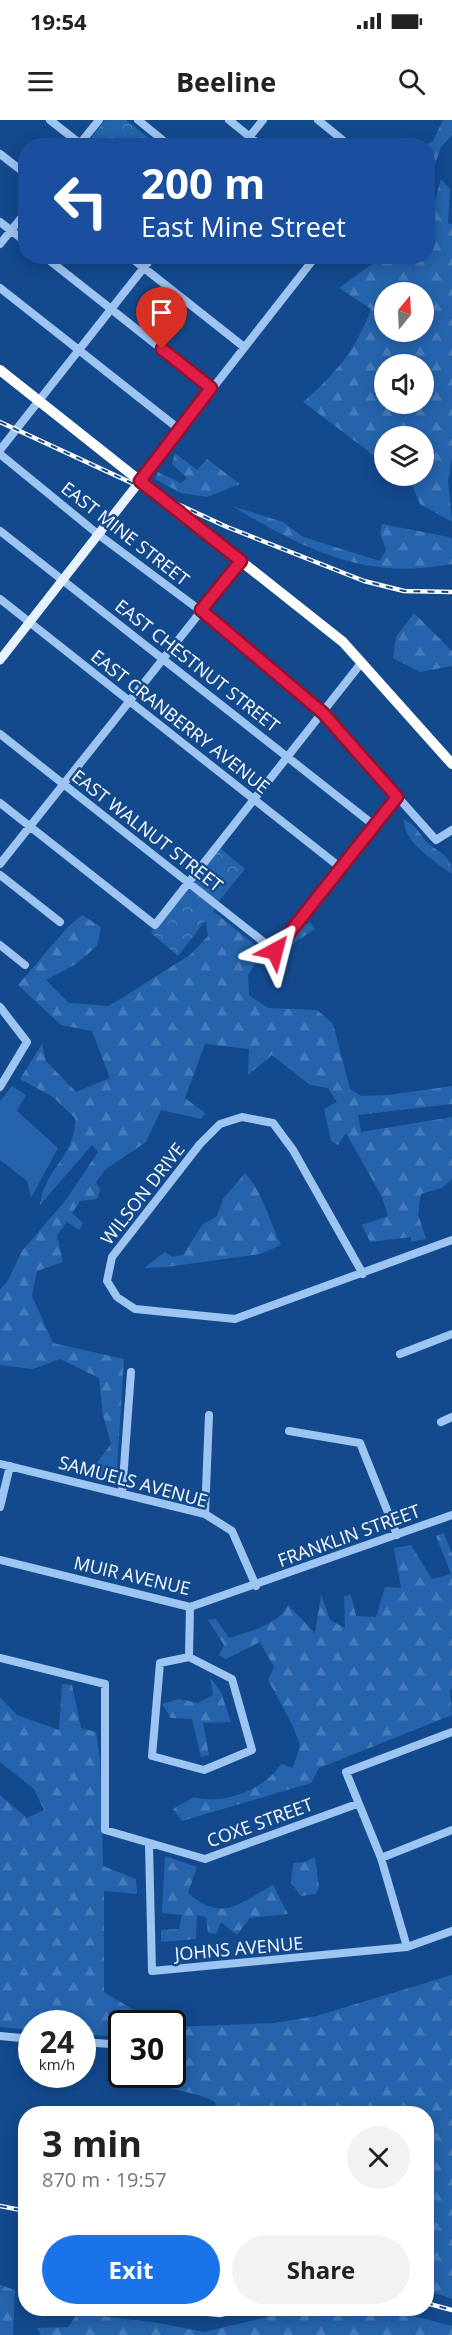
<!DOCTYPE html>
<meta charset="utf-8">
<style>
:root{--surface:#fff;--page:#f2f2f2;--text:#222;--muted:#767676;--accent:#1a73e8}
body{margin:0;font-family:"Open Sans",sans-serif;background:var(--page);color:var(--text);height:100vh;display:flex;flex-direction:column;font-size:22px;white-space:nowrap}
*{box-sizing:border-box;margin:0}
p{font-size:20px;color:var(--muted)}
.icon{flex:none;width:33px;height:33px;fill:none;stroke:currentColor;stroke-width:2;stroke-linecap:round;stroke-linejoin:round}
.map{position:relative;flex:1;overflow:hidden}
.sheet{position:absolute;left:18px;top:1986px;width:416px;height:210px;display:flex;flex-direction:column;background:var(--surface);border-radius:24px;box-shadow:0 3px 15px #0003}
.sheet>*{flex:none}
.hud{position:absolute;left:18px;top:18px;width:417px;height:126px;border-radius:24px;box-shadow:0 3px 15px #0003;background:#1a4fa0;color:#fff;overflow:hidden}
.needle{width:39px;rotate:18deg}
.controls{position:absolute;left:374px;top:162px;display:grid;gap:12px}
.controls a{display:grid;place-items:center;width:60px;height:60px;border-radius:50%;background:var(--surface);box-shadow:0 3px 15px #0003;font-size:30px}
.speed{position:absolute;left:18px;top:1890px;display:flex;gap:12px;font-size:30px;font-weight:700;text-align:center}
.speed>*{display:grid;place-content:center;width:78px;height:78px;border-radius:50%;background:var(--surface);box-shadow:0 3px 15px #0003;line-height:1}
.speed small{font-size:15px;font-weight:400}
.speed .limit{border:3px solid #111;border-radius:9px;background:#fff;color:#111}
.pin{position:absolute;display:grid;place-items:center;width:51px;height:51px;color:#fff;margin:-62px -26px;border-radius:50% 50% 50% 0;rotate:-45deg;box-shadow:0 0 6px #0007}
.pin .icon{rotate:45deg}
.me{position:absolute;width:66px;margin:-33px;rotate:38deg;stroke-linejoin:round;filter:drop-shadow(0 0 4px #0008)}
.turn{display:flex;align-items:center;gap:21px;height:126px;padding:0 24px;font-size:27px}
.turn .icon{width:78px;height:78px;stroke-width:2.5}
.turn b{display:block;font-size:42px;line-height:51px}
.round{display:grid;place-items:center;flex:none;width:63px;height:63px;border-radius:32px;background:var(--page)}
.summary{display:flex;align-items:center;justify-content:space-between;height:102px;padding:0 24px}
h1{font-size:36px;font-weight:700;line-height:45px}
.cta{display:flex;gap:12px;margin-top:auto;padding:12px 24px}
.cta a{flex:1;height:69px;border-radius:36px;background:var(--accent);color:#fff;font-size:24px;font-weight:700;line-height:69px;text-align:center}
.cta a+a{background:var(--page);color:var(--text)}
.status{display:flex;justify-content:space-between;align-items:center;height:42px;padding:0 30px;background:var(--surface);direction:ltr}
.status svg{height:16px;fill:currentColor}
header{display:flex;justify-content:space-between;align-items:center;height:78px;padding:0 24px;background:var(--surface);font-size:27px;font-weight:700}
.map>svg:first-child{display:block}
</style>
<div class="status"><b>19:54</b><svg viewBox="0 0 49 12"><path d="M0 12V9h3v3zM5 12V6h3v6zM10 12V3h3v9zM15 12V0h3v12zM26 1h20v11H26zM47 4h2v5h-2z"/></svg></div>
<header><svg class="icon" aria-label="menu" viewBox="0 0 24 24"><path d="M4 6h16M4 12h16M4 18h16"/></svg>Beeline<svg class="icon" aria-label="search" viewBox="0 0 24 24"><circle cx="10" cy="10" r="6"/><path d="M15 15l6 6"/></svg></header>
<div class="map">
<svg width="452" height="2215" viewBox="0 0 452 2215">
<defs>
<pattern id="forest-firs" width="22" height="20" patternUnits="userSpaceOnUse" patternTransform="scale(1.5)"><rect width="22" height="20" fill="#2564ad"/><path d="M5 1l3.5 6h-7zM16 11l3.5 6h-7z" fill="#467bb9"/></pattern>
<pattern id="park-crowns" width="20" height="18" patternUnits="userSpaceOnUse" patternTransform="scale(1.5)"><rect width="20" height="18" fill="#2564ad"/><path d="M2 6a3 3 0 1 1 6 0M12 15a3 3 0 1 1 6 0" fill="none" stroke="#467bb9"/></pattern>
</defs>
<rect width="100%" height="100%" fill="#134a8e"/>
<!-- green -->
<path fill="#2564ad" d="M 12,966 L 26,975 L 17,991 L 58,1028 L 31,1078 L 27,1061 L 0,1040 L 0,981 Z"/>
<!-- forest -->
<path fill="url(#forest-firs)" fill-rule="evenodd" d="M 443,0 L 452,0 L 452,15 L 441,27 L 428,64 L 428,26 L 424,25 L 433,21 Z
M 441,59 L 450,69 L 448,103 L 452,104 L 452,338 L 448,361 L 452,402 L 420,384 L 413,367 L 399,356 L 423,356 L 423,316 L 384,316 L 384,343 L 303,282 C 335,255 357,228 371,189 L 339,168 L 382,137 L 428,136 L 428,99 L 429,102 ZM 384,172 L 423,172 L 423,212 L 384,212 ZM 384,244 L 423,244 L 423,284 L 384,284 Z
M 175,333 L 197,350 L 207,339 L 240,364 L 207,377 L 181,373 L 155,359 L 158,352 L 181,363 L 187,358 L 172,344 Z
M 232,386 L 283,402 L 303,417 L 380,441 L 386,430 L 380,413 L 382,404 L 449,417 L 452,419 L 452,444 C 365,461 304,429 232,386 Z
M 414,493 L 452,531 L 452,546 L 420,552 L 393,538 L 396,517 Z
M 404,700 C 415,705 417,710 424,719 C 436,733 452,733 452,754 C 436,742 403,722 404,700 Z
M 203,783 L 264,832 L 310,802 L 315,809 L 267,841 L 257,841 L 248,855 L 249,875 L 268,888 L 317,890 L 333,904 L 350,969 L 361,976 L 389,975 L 452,966 L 452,984 L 358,995 L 361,1012 L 452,997 L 452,1059 L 442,1068 L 421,1074 L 418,1094 L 426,1119 L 411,1122 L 411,1117 L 370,1122 L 362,1105 L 388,1096 L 382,1077 L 346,1013 L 338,1025 L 331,1021 L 324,989 L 337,982 L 328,968 L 310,965 L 272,935 L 248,955 L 249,929 L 205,924 L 185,978 L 205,993 L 201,999 L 161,990 L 146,1022 L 106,1049 L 96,1062 L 100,1070 L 97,1079 L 80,1081 L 72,1093 L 83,1103 L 79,1110 L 67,1102 L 57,1115 L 63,1142 L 37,1151 L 32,1176 L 53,1223 L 124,1239 L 116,1363 L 88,1355 L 111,1324 L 103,1295 L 99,1258 L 60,1239 L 33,1249 L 0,1245 L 0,1169 L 7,1162 L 22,1131 L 65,1081 L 98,1032 L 92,1025 L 40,1085 C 44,1049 77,1035 75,998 L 53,977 L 20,959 L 42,924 L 46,941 L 76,972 L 110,958 L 92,911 L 61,905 L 18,865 L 67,808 L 82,795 L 101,807 L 97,826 L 76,844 L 46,860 L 69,883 L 109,886 L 190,835 L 208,816 Z
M 245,1053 C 263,1072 269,1101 281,1125 L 260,1134 L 167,1147 L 144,1148 L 165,1132 L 172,1137 L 183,1135 L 202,1105 L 217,1096 L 223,1079 Z
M 444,1413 L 452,1434 L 452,1569 L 450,1570 L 452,1595 L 319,1648 L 311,1663 L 182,1701 L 173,1689 L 194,1677 C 223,1685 265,1670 281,1644 L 293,1648 L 300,1625 L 292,1604 L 268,1560 L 274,1547 L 260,1522 L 226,1539 L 219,1535 L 224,1525 L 208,1500 L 216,1499 L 229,1518 C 250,1511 277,1506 288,1485 L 315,1513 L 321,1474 L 330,1500 L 345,1508 L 344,1476 L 351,1475 L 356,1496 L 376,1497 L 385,1467 L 401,1468 L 394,1428 L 411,1425 L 432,1459 L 451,1454 L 436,1416 Z
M 210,1557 L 221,1572 L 231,1602 L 203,1603 L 209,1635 L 201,1637 L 192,1599 L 171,1598 L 162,1584 L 179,1579 L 198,1583 L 213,1575 Z
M 62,1564 L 72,1565 L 81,1608 L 96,1612 L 100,1639 L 103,1746 L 136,1759 L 137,1774 L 104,1771 L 104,1872 L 142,1895 L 147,1903 L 122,1904 L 121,1917 L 83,1914 L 82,1904 L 32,1904 L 31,1910 L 0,1907 L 0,1675 L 27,1698 L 44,1690 L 34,1669 L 0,1642 L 0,1577 L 17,1595 L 59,1610 Z
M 165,1736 L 197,1747 L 188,1773 C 222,1803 239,1783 273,1765 L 288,1794 L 250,1798 L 237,1815 L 221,1802 L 216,1814 L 208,1813 L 206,1797 L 197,1795 L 196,1819 L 161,1822 L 161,1810 L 179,1809 L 182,1795 L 162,1793 Z
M 315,1737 L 319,1767 L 316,1774 L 301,1776 L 291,1763 L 293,1743 L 305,1742 Z
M 452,1855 L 452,2179 L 426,2170 L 426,1994 L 216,1993 L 215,1982 C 189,1968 161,1972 139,1955 L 172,1954 L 173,1907 L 274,1903 L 316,1896 Z
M 0,2165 L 15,2170 L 13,2215 L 0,2215 Z
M 383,2188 L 452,2206 L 452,2215 L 41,2215 L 37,2208 L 68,2207 L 78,2193 L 159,2203 L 204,2212 L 300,2189 Z"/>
<!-- park -->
<path fill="url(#park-crowns)" d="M 105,0 L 126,0 L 156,24 L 89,25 L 87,23 Z
M 220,728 L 245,749 L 218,782 L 193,762 Z
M 189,768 L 215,788 L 178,836 L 151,813 Z"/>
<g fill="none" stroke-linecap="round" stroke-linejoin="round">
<!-- minor -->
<path stroke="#9ec4f1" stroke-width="8" d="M 50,0 L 83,26
M 138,0 L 170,26
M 229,0 L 261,26
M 318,0 L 350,26
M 78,26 L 99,0
M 242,26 L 263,0
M 0,34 L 26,54
M 0,102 L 26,122
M 0,124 L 26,92
M 44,136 L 211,268
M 129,136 L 244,227
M 0,168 L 179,309
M 0,330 L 153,136
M 0,334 L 99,415 L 201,491 L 323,593 L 436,720 L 452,710
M 140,361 L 316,136
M 0,411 L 375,706
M 0,479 L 341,748
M 0,614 L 275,831 L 397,677
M 0,683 L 155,805 L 362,542
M 0,744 L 241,441
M 0,755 L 60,802
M 0,825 L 25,845
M 0,887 L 27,922 L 0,967
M 363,1154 L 293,1030 L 273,1003 L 242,997 L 220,1004 L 200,1024 L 112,1137 L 107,1161 L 117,1177 L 135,1189 L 235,1199 L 452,1120
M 400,1234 L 452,1214
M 441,1302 L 452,1297
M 289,1311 L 360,1323 L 397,1415
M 0,1344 L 205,1394 L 232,1411 L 256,1466
M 122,1374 L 131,1252
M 0,1387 L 10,1346
M 205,1394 L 209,1295
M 0,1440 L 190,1487 L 452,1395
M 189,1537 L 232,1559 L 252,1630 L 204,1650 L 152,1636 L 160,1543 Z
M 189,1537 L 190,1487
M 0,1538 L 105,1564 L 105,1710 L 205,1739 L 357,1684
M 149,1725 L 152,1851 L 407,1827 L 452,1811
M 381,1738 L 452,1710
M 407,1827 L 381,1738 L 346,1652 L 452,1612
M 0,1916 L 32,1919
M 82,1922 L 110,1924"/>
<!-- major -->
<path stroke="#e7f1ff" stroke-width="9" d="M 0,540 L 140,361"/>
<!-- highway -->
<path stroke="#fff" stroke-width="10" d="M 0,250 L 343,522 L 452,644"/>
<defs>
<path id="rail" d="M 0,302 L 227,407 L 364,461 L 404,471 L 452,472
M 0,2086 L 26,2091
M 426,2183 L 452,2190
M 120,2188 L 159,2193
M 150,2188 L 220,2195 L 249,2188"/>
</defs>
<!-- rail casing -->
<use href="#rail" stroke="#fff" stroke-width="4.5"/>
<!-- rail -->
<use href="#rail" stroke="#134a8e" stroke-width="2" stroke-dasharray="7" stroke-linecap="butt"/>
</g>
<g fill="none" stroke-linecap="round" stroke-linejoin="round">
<defs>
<path id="route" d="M 162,229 L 211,268 L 140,361 L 241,441 L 201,490 L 323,593 L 397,677 L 275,831"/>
</defs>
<!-- route casing -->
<use href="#route" stroke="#92132f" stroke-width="15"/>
<!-- route -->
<use href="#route" stroke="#e11d48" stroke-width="10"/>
</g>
<g text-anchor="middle" stroke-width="5" stroke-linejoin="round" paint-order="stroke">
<!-- street labels -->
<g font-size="18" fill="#fff" stroke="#134a8e">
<text transform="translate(125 414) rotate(38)" y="6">EAST MINE STREET</text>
<text transform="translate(197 546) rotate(38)" y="6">EAST CHESTNUT STREET</text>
<text transform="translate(180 602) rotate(38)" y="6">EAST CRANBERRY AVENUE</text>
<text transform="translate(147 711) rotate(38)" y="6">EAST WALNUT STREET</text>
<text transform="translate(143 1074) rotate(-52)" y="6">WILSON DRIVE</text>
<text transform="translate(133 1362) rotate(15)" y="6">SAMUELS AVENUE</text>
<text transform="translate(349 1416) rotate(-20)" y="6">FRANKLIN STREET</text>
<text transform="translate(132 1456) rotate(13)" y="6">MUIR AVENUE</text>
<text transform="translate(260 1703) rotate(-20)" y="6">COXE STREET</text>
<text transform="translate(239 1829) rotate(-5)" y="6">JOHNS AVENUE</text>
</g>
</g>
</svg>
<div class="controls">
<a><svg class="needle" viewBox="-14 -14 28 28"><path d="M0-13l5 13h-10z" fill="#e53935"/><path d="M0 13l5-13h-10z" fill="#767676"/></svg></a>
<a><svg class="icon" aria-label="sound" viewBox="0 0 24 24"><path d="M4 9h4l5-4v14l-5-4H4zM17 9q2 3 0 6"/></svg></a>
<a><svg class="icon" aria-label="layers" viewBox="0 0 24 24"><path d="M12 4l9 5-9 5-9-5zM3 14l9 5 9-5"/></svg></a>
</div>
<div class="speed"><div>24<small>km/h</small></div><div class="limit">30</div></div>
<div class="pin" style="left:162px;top:229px;background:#d93025"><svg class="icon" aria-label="arrive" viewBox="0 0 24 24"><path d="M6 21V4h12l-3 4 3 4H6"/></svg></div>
<svg class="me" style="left:275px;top:831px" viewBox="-20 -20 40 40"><path d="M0-17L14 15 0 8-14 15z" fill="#e11d48" stroke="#fff" stroke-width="4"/></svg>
<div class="hud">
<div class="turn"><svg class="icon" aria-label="left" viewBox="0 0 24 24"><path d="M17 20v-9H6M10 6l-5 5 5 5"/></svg><div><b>200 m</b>East Mine Street</div></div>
</div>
<section class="sheet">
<div class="summary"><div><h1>3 min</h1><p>870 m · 19:57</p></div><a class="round"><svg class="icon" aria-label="close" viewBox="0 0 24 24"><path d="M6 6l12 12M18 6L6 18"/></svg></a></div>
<div class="cta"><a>Exit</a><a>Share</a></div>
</section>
</div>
